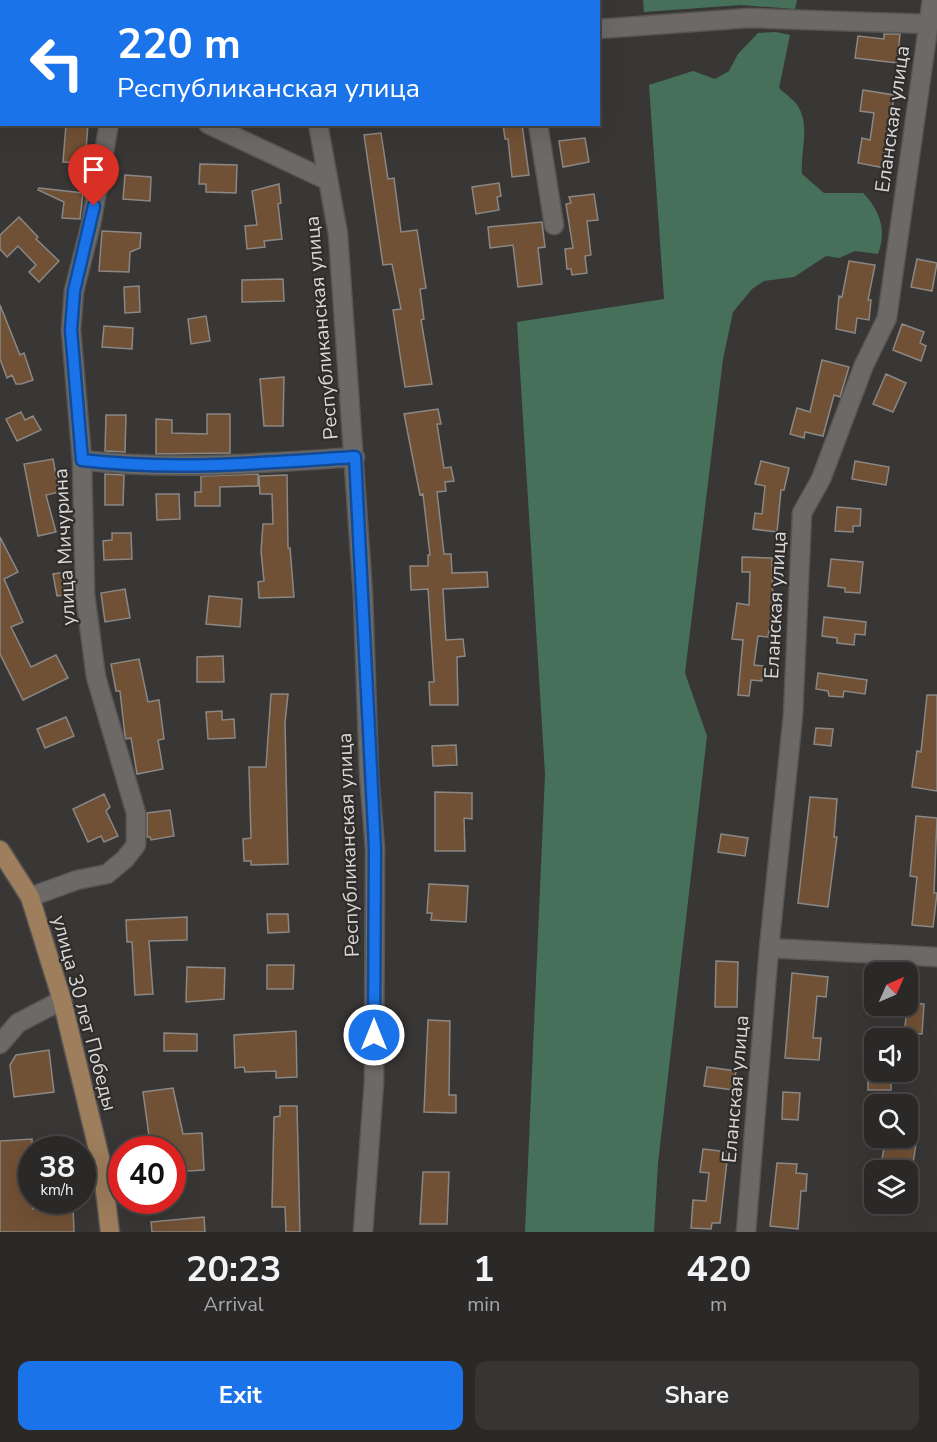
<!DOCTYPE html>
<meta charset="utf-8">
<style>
:root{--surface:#2b2928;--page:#373534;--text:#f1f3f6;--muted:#a6a6a8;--line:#474545;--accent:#1a73e8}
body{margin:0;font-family:"Nunito Sans",sans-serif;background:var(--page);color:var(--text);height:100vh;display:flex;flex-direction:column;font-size:22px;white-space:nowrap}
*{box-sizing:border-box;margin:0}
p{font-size:20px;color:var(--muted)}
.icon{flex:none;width:33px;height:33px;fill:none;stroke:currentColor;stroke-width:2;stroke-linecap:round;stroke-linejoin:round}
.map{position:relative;height:1232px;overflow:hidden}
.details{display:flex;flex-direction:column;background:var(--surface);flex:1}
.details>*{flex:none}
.guide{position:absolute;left:0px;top:0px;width:600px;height:126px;box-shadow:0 6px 24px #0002,0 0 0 2px var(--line);background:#1a73e8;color:#fff;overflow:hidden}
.needle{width:39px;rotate:45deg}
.fabs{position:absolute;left:864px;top:962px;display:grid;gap:12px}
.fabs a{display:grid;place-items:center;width:54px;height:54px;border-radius:12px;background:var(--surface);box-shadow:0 6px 24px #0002,0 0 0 2px var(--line);font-size:30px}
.speed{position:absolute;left:18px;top:1136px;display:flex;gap:12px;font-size:30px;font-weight:700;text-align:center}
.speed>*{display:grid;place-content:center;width:78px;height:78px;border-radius:50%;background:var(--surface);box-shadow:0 6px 24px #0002,0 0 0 2px var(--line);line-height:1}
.speed small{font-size:15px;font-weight:400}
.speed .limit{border:9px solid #d22;background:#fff;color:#111}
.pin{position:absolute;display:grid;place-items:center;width:51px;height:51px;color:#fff;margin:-62px -26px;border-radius:50% 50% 50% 0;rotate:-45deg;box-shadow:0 0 6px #0007}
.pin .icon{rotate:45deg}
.me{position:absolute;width:66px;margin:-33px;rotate:0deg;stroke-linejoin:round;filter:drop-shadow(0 0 4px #0008)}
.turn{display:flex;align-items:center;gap:21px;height:126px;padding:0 18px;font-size:27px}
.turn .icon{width:78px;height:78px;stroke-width:2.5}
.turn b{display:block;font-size:42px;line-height:51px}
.eta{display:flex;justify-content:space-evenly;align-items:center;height:102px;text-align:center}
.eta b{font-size:36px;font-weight:700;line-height:42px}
.cta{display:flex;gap:12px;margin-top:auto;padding:12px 18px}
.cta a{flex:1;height:69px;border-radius:12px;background:var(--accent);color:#fff;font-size:24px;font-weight:700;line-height:69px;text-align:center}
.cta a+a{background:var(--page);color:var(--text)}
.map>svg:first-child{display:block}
</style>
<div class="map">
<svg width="937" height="1232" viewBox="0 0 937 1232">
<rect width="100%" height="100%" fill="#393735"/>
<!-- forest -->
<path fill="#46705a" d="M 643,0 L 797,0 L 795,9 L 741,5 L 644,12 Z
M 776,32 L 790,35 L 779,88 C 785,94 796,101 799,108 C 810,128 800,153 802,174 L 824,193 L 863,193 C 880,210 887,231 878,254 L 855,251 L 839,258 L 826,256 L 794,277 L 764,281 L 752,289 L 733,312 L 723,359 L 685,673 L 707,736 L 658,1163 L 654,1232 L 525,1232 L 545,774 L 517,322 L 664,299 L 649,85 L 693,71 L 715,79 L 729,71 L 738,54 L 758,33 Z"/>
<!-- building -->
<path fill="#715135" stroke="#8a8785" stroke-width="1.5" d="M 884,34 L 900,34 L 897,63 L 855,58 L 858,36 L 884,39 Z
M 863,90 L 894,95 L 885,168 L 858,163 L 862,138 L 870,140 L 874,113 L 860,111 Z
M 66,124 L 88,124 L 85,163 L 63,162 Z
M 503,124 L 522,124 L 529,175 L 512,177 L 508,139 L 505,139 Z
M 381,133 L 388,179 L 394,178 L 401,232 L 417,230 L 426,288 L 420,289 L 424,319 L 421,320 L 432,384 L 405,387 L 393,310 L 401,309 L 392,264 L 383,265 L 364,135 Z
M 585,138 L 589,162 L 563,167 L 559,141 Z
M 200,164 L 237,165 L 236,193 L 206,192 L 206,184 L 199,184 Z
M 125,175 L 151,177 L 150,201 L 123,199 Z
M 499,183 L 501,196 L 497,197 L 499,210 L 476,214 L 472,187 Z
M 279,184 L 281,203 L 278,204 L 282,239 L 264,241 L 265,247 L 247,249 L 245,226 L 257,225 L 252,191 Z
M 39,188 L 83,193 L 80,219 L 62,218 L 64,202 L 38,190 Z
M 594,194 L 598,220 L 587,221 L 591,255 L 585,256 L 587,273 L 572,275 L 571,269 L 567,269 L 565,249 L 573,248 L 566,204 L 571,203 L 569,197 Z
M 19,217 L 38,237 L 36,239 L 59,261 L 39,282 L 29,272 L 36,265 L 18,246 L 7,257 L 0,249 L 0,235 Z
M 542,222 L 545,247 L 538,248 L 542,284 L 518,287 L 513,245 L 490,248 L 488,227 Z
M 102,231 L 141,233 L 140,248 L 130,252 L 129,272 L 99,271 Z
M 917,259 L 937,263 L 932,291 L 911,287 Z
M 849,261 L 875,265 L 868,300 L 871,300 L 869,320 L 857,318 L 855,333 L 836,329 L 839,296 L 842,297 Z
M 283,279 L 284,301 L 242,302 L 242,280 Z
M 139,286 L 140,312 L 125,313 L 124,287 Z
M 0,305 L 20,355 L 24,353 L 33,380 L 21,384 L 16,384 L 12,375 L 7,378 L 0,359 Z
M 206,316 L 210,341 L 191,344 L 188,319 Z
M 902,324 L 924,332 L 920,343 L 926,346 L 921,361 L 893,350 Z
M 104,326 L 133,328 L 132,349 L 102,347 Z
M 822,360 L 849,367 L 840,397 L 834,395 L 823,436 L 805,432 L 804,438 L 790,434 L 797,408 L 810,412 Z
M 886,374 L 906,383 L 893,412 L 873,404 Z
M 284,377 L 283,426 L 264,426 L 260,379 Z
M 438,409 L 441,424 L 437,424 L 444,468 L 451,467 L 454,481 L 445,482 L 446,491 L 437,492 L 444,554 L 451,554 L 452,573 L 487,572 L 488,587 L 443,589 L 446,640 L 463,639 L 465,656 L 457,657 L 458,705 L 430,705 L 429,682 L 434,682 L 428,589 L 411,590 L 410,566 L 428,566 L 428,555 L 430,555 L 423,494 L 420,495 L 404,414 Z
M 21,412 L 25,420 L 33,416 L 41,430 L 17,441 L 6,419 Z
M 207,414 L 230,414 L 230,453 L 156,454 L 156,419 L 172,420 L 172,433 L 207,434 Z
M 106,415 L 126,415 L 125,452 L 105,451 Z
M 53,459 L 59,492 L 46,495 L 56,532 L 38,536 L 24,464 Z
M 761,461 L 789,468 L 784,490 L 781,490 L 777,532 L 753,529 L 755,513 L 762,514 L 765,486 L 755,484 Z
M 855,461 L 889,467 L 886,485 L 852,479 Z
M 105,474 L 124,475 L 123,505 L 105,505 Z
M 258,474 L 258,486 L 220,487 L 220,506 L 195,506 L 195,492 L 201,492 L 201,476 Z
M 287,475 L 288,548 L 290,548 L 294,597 L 259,598 L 258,582 L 264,581 L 261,551 L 263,524 L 273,524 L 272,494 L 260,494 L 259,476 Z
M 156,494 L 179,494 L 180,519 L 157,520 Z
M 837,507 L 861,509 L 860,526 L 853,526 L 853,532 L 835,531 Z
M 112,533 L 131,533 L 132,559 L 104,560 L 103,541 L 112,540 Z
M 0,537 L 18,572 L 4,579 L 23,622 L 11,627 L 31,667 L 56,655 L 68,678 L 23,700 L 0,654 Z
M 742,557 L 772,558 L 773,609 L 768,637 L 758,636 L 754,665 L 763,666 L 762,681 L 751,680 L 749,696 L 738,695 L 743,640 L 732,639 L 737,603 L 749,605 L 750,572 L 742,572 Z
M 831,559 L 863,562 L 860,593 L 845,592 L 845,588 L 828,586 Z
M 67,572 L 71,594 L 57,596 L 53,574 Z
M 125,589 L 130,618 L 105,622 L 101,593 Z
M 209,596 L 242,599 L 240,627 L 206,624 Z
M 824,617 L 866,622 L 865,635 L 855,634 L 854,645 L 837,643 L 837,638 L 822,636 Z
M 223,656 L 224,682 L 197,682 L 197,657 Z
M 139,659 L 148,702 L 159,700 L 164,739 L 158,740 L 163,769 L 137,774 L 131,738 L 126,739 L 125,736 L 120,691 L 116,691 L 111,664 Z
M 818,673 L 867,680 L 865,694 L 844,691 L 843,697 L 829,696 L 828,691 L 816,689 Z
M 271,694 L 288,694 L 285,723 L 288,864 L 251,865 L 251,861 L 244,861 L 243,839 L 251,838 L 249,767 L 266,767 Z
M 927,695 L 937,695 L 937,791 L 912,787 L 917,751 L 921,752 Z
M 222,711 L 222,720 L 234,719 L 235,738 L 208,739 L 206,712 Z
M 66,717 L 74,736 L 45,748 L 37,729 Z
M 816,728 L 833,729 L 831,746 L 814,744 Z
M 456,745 L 457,765 L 433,766 L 432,746 Z
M 435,792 L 472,793 L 472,819 L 464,818 L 465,851 L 435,851 Z
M 104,794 L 110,807 L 106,811 L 118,836 L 104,842 L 101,836 L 88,842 L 73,809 Z
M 810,797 L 837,799 L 834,837 L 837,837 L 828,907 L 798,903 Z
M 170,810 L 174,836 L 151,840 L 150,837 L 147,837 L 147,813 Z
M 916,816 L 937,818 L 934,893 L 937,893 L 933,927 L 912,925 L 917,877 L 910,876 Z
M 721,834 L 748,838 L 745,856 L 718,852 Z
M 429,884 L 468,886 L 466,922 L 431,920 L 432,913 L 427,913 Z
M 267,914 L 288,914 L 289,932 L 268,933 Z
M 187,917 L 187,940 L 149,941 L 153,994 L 135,995 L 132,942 L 127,942 L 126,920 Z
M 716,961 L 738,962 L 737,1007 L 715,1007 Z
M 267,965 L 294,965 L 293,989 L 267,989 Z
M 187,967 L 225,968 L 224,999 L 186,1002 Z
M 792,973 L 828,977 L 826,997 L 817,996 L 813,1038 L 821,1038 L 819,1060 L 785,1058 Z
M 908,1003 L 924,1004 L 922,1034 L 904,1033 Z
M 428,1020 L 450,1021 L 449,1095 L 456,1095 L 456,1113 L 424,1112 Z
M 296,1031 L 297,1077 L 276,1078 L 276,1071 L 245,1072 L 244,1067 L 235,1068 L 234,1035 Z
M 164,1033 L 197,1034 L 197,1051 L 164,1051 Z
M 49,1050 L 54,1092 L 14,1097 L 10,1065 L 16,1055 Z
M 707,1067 L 736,1071 L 733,1090 L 704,1086 Z
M 891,1071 L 891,1090 L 868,1090 L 868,1072 Z
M 173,1088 L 183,1134 L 202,1133 L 204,1170 L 172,1172 L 172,1149 L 148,1149 L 149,1136 L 143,1092 Z
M 783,1092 L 800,1093 L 798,1120 L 782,1119 Z
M 280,1106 L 297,1106 L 300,1232 L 286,1232 L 285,1207 L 272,1207 L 274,1117 L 280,1116 Z
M 32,1139 L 33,1209 L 73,1206 L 74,1232 L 0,1232 L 0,1141 Z
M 892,1140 L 916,1144 L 912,1170 L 880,1170 L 884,1148 L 890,1149 Z
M 703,1149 L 728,1152 L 720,1223 L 712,1223 L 711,1229 L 691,1228 L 693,1200 L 706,1201 L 709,1173 L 700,1172 Z
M 777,1163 L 797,1164 L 796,1173 L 807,1174 L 806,1191 L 801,1191 L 798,1229 L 770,1226 Z
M 423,1172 L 449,1172 L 447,1224 L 420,1224 Z
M 204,1217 L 205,1232 L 152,1232 L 151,1222 Z"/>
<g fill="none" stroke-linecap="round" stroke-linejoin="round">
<defs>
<path id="minor" d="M 51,0 L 51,2
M 299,0 L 299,2
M 523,0 L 523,2
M 598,29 L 749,18 L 928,24
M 0,79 L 2,79
M 208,124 L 327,180
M 318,124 L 338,234 L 363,595 L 369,774 L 375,849 L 374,1082 L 363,1232
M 538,124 L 554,225
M 82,460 C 172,471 265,463 355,457
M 30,897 L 77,880 L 107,874 L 125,859 L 136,845 L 136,813 L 96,677 L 85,594 L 82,460 L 71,330 L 74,291 L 91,224 L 109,124
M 769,948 L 937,957
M 0,1044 L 18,1023 L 62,1000
M 746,1232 L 769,948 L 793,715 L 802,513 L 821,479 L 864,365 L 887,318 L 932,0"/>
<path id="major" d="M 0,850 L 30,897 L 62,1000 L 102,1166 L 110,1232"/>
</defs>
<!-- minor casing -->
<use href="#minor" stroke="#585654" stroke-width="21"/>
<!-- major casing -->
<use href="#major" stroke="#585654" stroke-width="21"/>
<!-- minor -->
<use href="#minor" stroke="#6c6967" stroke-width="18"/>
<!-- major -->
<use href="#major" stroke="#9e7e5c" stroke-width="18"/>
</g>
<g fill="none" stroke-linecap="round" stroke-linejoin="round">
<defs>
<path id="route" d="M 94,206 L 74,291 L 71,330 L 82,460 C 172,471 265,463 355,457 L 375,849 L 374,1035"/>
</defs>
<!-- route casing -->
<use href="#route" stroke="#114b97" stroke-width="15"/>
<!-- route -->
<use href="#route" stroke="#1a73e8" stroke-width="10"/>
</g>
<g text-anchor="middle" stroke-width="4.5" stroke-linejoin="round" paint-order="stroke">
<!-- street labels -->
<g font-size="20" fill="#d9d8d7" stroke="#2f2d2b">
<text transform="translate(892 119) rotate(-82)" y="7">Еланская улица</text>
<text transform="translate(321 328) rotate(-95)" y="7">Республиканская улица</text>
<text transform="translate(64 547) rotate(-93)" y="7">улица Мичурина</text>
<text transform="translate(775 605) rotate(-87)" y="7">Еланская улица</text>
<text transform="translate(348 845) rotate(-92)" y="7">Республиканская улица</text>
<text transform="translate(85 1013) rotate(75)" y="7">улица 30 лет Победы</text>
<text transform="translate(735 1089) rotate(-85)" y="7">Еланская улица</text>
</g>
</g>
</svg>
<div class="fabs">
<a><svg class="needle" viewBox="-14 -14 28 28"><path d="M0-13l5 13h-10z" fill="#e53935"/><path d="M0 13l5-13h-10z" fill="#a6a6a8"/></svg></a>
<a><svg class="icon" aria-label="sound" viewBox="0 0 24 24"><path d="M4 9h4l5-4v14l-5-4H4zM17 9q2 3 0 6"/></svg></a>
<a><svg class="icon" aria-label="search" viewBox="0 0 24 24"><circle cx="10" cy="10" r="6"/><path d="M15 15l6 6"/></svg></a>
<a><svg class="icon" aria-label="layers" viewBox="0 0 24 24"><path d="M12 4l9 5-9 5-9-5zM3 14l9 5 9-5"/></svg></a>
</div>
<div class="speed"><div>38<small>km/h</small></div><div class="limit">40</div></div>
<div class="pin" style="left:94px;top:206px;background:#d93025"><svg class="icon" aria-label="arrive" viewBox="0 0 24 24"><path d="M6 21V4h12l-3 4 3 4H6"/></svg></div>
<svg class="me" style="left:374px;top:1035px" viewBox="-20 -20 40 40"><circle r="17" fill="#1a73e8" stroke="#fff" stroke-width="3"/><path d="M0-11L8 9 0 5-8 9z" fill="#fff"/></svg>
<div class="guide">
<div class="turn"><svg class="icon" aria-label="left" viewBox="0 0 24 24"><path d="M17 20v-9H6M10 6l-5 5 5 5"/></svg><div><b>220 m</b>Республиканская улица</div></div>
</div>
</div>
<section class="details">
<div class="eta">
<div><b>20:23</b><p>Arrival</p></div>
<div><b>1</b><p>min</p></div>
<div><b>420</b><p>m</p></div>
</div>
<div class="cta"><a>Exit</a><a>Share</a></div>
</section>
